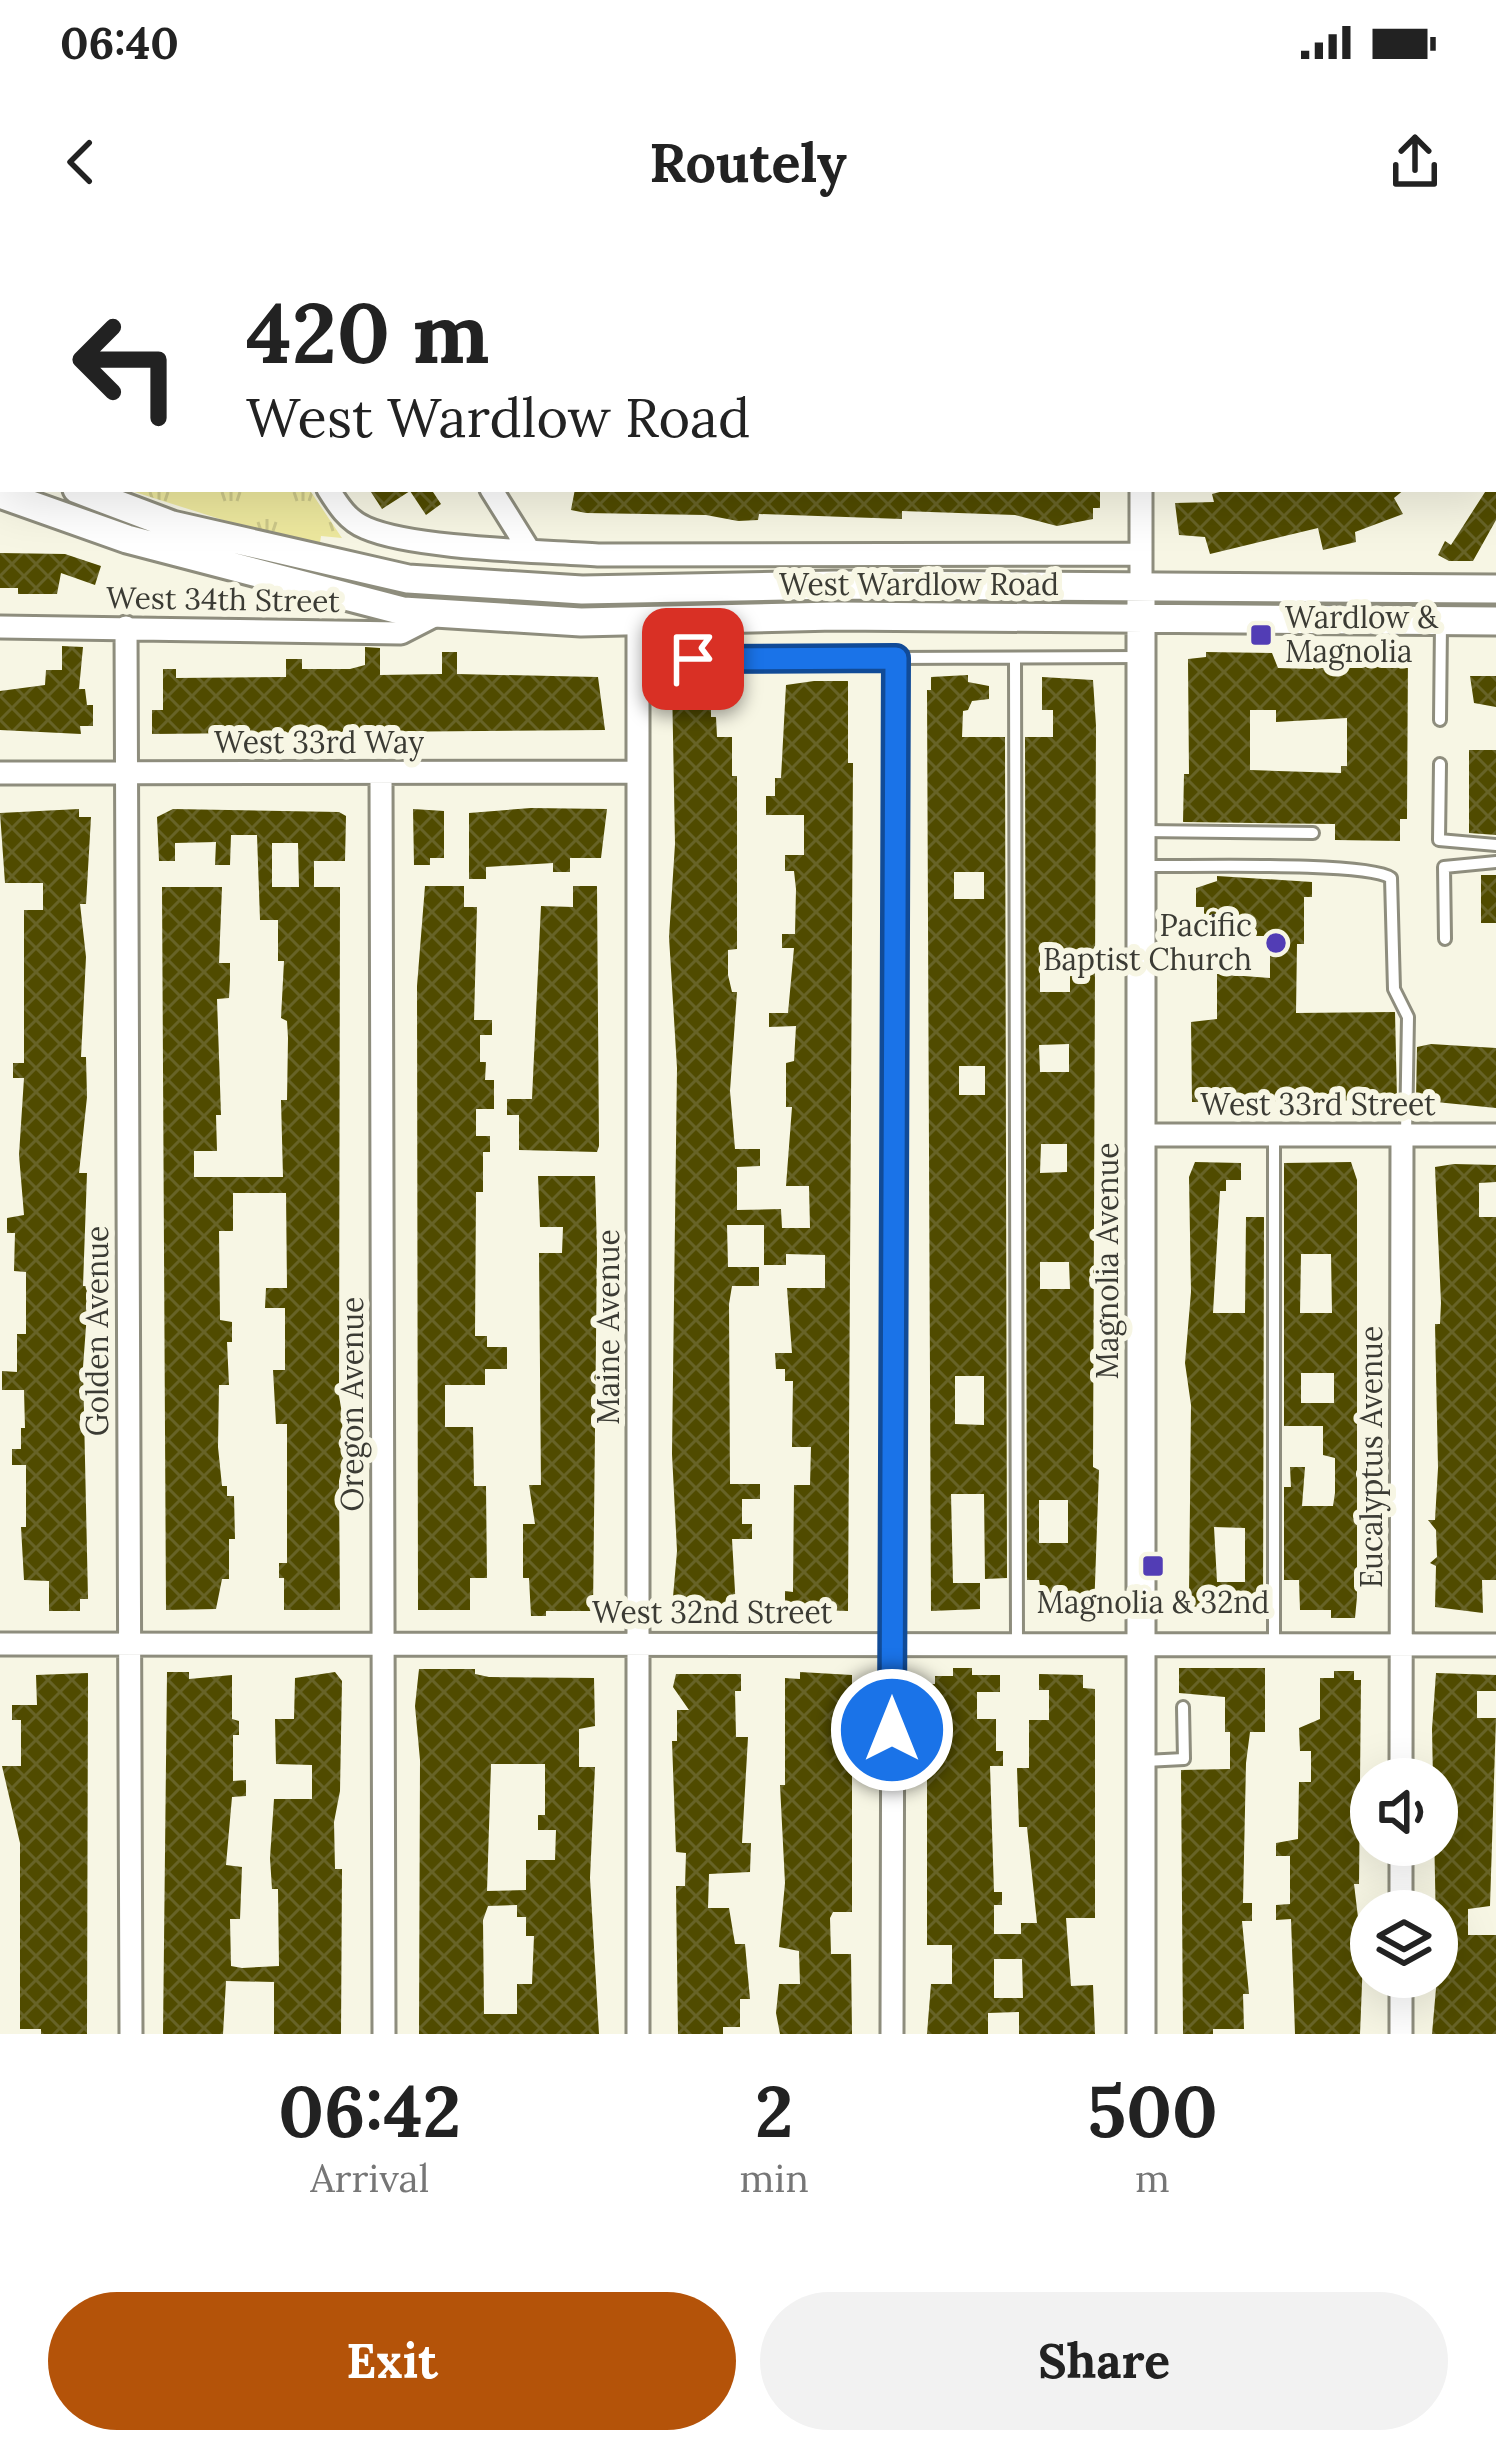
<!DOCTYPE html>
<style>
:root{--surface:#fff;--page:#f2f2f2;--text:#222;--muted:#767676;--accent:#b45309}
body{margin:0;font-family:Lora,serif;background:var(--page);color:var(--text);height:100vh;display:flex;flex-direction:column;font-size:45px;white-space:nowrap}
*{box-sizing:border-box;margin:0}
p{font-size:39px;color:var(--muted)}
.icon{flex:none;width:66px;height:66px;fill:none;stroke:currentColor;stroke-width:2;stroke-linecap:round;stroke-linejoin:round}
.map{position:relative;height:1794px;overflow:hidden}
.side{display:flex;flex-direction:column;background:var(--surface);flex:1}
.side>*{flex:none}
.top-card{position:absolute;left:0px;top:0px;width:1497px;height:252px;box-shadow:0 12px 48px #0002;background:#fff;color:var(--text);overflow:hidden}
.buttons{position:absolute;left:1350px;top:1518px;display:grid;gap:24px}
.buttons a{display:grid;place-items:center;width:108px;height:108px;border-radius:50%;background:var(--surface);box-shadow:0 12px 48px #0002;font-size:60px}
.pin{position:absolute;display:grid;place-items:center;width:102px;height:102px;color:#fff;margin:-51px;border-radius:24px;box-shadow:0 6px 18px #0006}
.me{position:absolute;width:132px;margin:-66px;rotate:0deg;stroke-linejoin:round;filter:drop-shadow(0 0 9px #0008)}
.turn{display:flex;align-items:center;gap:42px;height:252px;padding:0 48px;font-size:54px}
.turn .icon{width:156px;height:156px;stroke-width:2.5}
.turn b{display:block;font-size:84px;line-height:102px}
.eta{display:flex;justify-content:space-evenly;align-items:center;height:204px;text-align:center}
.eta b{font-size:72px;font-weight:700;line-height:84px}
.action{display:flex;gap:24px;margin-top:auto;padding:24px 48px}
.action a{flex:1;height:138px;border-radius:72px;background:var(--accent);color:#fff;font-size:48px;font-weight:700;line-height:138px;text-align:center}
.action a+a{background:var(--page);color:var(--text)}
.status{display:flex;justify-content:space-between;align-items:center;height:84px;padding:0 60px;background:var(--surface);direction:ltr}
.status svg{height:33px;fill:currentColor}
header{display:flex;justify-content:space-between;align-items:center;height:156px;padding:0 48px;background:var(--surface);font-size:54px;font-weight:700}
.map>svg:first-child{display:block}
</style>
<div class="status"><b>06:40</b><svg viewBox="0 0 49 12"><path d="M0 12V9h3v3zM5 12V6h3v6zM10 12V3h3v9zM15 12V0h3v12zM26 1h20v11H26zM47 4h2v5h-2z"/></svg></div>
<header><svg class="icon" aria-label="back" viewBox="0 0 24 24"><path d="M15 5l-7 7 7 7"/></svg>Routely<svg class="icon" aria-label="share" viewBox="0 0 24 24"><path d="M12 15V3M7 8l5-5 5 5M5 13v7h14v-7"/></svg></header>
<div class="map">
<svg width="1496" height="1794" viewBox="0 0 1496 1794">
<defs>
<pattern id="park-tufts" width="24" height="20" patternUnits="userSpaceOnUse" patternTransform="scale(3)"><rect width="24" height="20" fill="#ede89e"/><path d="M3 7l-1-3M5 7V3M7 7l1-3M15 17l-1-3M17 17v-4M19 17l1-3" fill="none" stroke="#ccc889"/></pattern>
<pattern id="building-cross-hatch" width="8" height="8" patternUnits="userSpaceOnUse" patternTransform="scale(3)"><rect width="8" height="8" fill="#504b00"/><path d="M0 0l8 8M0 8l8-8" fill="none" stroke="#676327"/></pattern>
</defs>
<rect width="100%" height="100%" fill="#f7f6e4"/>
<!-- park -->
<path fill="url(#park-tufts)" d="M 125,249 L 309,249 L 342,298 L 321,296 L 320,303 L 239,285 Z"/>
<!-- building -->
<path fill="url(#building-cross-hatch)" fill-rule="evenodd" d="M 1496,234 L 1496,280 L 1473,321 L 1449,321 L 1438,315 L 1445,301 L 1451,305 L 1487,249 L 1494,249 Z
M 369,249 L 431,249 L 441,264 L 426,275 L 410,251 L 382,269 Z
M 575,249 L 1017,249 L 1100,252 L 1100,268 L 1093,268 L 1093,279 L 1057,286 L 1015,275 L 902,271 L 902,279 L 759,274 L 758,280 L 738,281 L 706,275 L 586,273 L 571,270 Z
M 1231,249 L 1405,249 L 1394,258 L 1403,274 L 1355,292 L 1356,302 L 1323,310 L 1318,288 L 1210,314 L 1205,297 L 1179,295 L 1175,263 L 1214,262 L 1212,254 Z
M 0,313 L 65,314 L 101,326 L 95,345 L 61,333 L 57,354 L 18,354 L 18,348 L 0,348 Z
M 62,406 L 83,407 L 79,449 L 85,449 L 87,465 L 93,465 L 93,486 L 80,486 L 81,494 L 0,490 L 0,451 L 45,445 L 46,430 L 62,430 Z
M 365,407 L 380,408 L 380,435 L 442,434 L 442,412 L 457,412 L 457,434 L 598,437 L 605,490 L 152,494 L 152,470 L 163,470 L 163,429 L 176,429 L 176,438 L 286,437 L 286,419 L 302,419 L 302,429 L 350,429 L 365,425 Z
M 1206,412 L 1272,413 L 1278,428 L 1313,429 L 1319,412 L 1333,412 L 1333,418 L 1392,419 L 1392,412 L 1408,412 L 1407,579 L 1400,579 L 1400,601 L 1335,600 L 1335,584 L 1183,582 L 1184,534 L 1189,534 L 1188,419 L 1206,417 ZM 1250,470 L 1276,470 L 1276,482 L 1347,478 L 1347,526 L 1341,526 L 1341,533 L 1250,530 Z
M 968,435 L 968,442 L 989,446 L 989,459 L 972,461 L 968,470 L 963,471 L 962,497 L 1005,497 L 1007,1338 L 985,1339 L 984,1254 L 951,1254 L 953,1343 L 980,1343 L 980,1369 L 931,1371 L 927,450 L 931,450 L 931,437 ZM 954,632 L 984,632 L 984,659 L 954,659 ZM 959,826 L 985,826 L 985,855 L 959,855 ZM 955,1136 L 984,1136 L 984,1185 L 955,1184 Z
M 1470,436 L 1496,436 L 1496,467 L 1474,463 Z
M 1042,437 L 1093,440 L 1096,486 L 1093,1227 L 1099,1230 L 1094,1372 L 1070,1374 L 1044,1371 L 1039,1340 L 1027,1340 L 1025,497 L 1053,497 L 1053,470 L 1042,470 ZM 1040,709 L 1070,709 L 1070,752 L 1040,752 ZM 1069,804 L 1069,832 L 1040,832 L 1039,805 ZM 1041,904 L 1067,904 L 1067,932 L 1040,933 ZM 1040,1022 L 1069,1022 L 1070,1049 L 1040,1049 ZM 1039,1260 L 1068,1260 L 1068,1303 L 1039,1303 Z
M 814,441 L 848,441 L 848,523 L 853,523 L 848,1371 L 785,1369 L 785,1351 L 793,1352 L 794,1245 L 810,1245 L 811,1207 L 792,1207 L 793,1141 L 785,1141 L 785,1129 L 776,1129 L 775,1113 L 792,1113 L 787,1048 L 825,1048 L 825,1015 L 786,1014 L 786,1025 L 764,1025 L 764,985 L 727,985 L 728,1027 L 759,1027 L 759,1046 L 732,1046 L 729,1064 L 730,1244 L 760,1244 L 760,1259 L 742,1259 L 742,1284 L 752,1284 L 752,1299 L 732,1299 L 736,1369 L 679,1371 L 673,1357 L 677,1311 L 672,1214 L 677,828 L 669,697 L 675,604 L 672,442 L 711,442 L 711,477 L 716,477 L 717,497 L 732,497 L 732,536 L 737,536 L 737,709 L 728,710 L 728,735 L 732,752 L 737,752 L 730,851 L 735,909 L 760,909 L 760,926 L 737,927 L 737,970 L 781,969 L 782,988 L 810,988 L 809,946 L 786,946 L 792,867 L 786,867 L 786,823 L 794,821 L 796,786 L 769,787 L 769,773 L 788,773 L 794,708 L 782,708 L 782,694 L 795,694 L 796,649 L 794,631 L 785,631 L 785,615 L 804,615 L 804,575 L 766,575 L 766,556 L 775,556 L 775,538 L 781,538 L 786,445 Z
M 1469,510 L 1496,510 L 1496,595 L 1469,593 Z
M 531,568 L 607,569 L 601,618 L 570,618 L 570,632 L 553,632 L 553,623 L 486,627 L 486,639 L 469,639 L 469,573 Z
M 79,569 L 79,577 L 91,577 L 86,664 L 80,664 L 86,717 L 81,817 L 86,817 L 87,857 L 79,933 L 87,933 L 83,1046 L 89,1046 L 83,1127 L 88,1359 L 80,1359 L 80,1371 L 49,1371 L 49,1341 L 24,1340 L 21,1287 L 26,1287 L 26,1225 L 12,1225 L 12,1209 L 21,1209 L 21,1188 L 25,1188 L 24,1150 L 2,1150 L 2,1131 L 17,1132 L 17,1094 L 26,1094 L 26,1032 L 14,1031 L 15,993 L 7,993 L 7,978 L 24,975 L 19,915 L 24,838 L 13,838 L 13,823 L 24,823 L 24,670 L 43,670 L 43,643 L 5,643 L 0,573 Z
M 173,569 L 339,572 L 346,576 L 345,621 L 314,621 L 314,647 L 340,647 L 339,1156 L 347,1203 L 339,1241 L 340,1370 L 284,1370 L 284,1338 L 279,1338 L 279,1323 L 287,1323 L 287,1184 L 276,1184 L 273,1130 L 285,1130 L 285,1068 L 265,1068 L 266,1048 L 287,1048 L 286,953 L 233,953 L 233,991 L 219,991 L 220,1080 L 232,1082 L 232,1102 L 227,1102 L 229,1145 L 219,1145 L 218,1207 L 222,1246 L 227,1246 L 227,1256 L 234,1256 L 235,1299 L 229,1299 L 229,1339 L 222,1339 L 216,1369 L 166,1370 L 162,647 L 222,647 L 219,723 L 230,723 L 230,740 L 229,758 L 217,759 L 221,875 L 216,875 L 217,911 L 194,911 L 194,937 L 283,937 L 281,860 L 287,860 L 288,798 L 287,781 L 281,778 L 284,721 L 278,721 L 278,680 L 260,680 L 257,595 L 231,595 L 230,625 L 215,625 L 216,602 L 175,603 L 175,621 L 159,621 L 157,577 ZM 272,603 L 298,603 L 299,647 L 272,647 Z
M 413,569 L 444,571 L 444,618 L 430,618 L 430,625 L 414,625 Z
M 1481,635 L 1496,635 L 1496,683 L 1481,683 Z
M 1217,636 L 1312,642 L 1312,657 L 1304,657 L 1304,704 L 1297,704 L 1296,773 L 1395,772 L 1397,860 L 1192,862 L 1191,782 L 1217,779 L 1217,734 L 1270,738 L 1270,696 L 1217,696 L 1217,675 L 1204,675 L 1204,667 L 1196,667 L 1196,648 L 1217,641 Z
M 425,646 L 464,646 L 464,667 L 477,667 L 474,780 L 492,780 L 492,795 L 480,795 L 480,822 L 486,822 L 485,840 L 494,840 L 494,869 L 476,869 L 476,896 L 490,896 L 490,912 L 483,912 L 483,952 L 476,952 L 475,1096 L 487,1096 L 487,1107 L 507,1107 L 507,1129 L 485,1129 L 485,1145 L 445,1145 L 445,1187 L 473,1187 L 474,1246 L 486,1246 L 487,1338 L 470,1338 L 470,1370 L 418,1370 L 417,746 Z
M 573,646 L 597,646 L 599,906 L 597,912 L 519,910 L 519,875 L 507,875 L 507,859 L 532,859 L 541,666 L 573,667 Z
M 1431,804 L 1496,808 L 1496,868 L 1416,860 L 1417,807 Z
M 1195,922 L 1241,923 L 1241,940 L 1226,940 L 1226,951 L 1220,951 L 1213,1073 L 1245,1073 L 1246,977 L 1264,977 L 1263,1370 L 1215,1365 L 1215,1372 L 1195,1372 L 1189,1357 L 1191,1165 L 1185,1123 L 1191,1052 L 1189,937 ZM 1214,1287 L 1245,1288 L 1245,1342 L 1217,1342 Z
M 1351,922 L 1357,940 L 1357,1357 L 1355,1378 L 1331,1378 L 1331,1370 L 1300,1370 L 1299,1340 L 1284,1340 L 1284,1247 L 1291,1247 L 1290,1227 L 1305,1227 L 1302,1266 L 1333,1266 L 1335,1253 L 1335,1218 L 1323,1215 L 1323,1186 L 1284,1186 L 1284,923 ZM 1301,1014 L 1331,1014 L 1332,1073 L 1300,1073 ZM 1301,1133 L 1334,1133 L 1334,1163 L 1301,1163 Z
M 1454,924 L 1496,925 L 1496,942 L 1479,943 L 1479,977 L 1496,977 L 1496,1340 L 1482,1340 L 1483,1373 L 1435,1367 L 1436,1326 L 1430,1323 L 1437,1317 L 1436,1290 L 1428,1280 L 1435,1280 L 1438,1228 L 1435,1084 L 1440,1084 L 1441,1063 L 1435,927 Z
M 538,936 L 595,936 L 597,1009 L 593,1371 L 546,1371 L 546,1376 L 531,1376 L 529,1338 L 523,1338 L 523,1284 L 535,1284 L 529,1245 L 541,1245 L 539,1013 L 562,1013 L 563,987 L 540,987 Z
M 953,1428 L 972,1428 L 972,1435 L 1000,1435 L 1000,1452 L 977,1452 L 977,1479 L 996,1479 L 996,1511 L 1003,1511 L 1003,1526 L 990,1526 L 994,1652 L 1002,1652 L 1002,1665 L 994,1665 L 994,1694 L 1021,1694 L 1021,1683 L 1037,1683 L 1027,1587 L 1019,1587 L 1017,1528 L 1029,1528 L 1029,1480 L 1049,1480 L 1049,1450 L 1039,1450 L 1039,1434 L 1083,1435 L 1083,1448 L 1095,1449 L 1095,1678 L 1066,1678 L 1071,1746 L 1093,1745 L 1095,1794 L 1019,1794 L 1019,1772 L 988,1773 L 988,1794 L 927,1794 L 931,1744 L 952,1744 L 952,1705 L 927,1705 L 927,1475 L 930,1444 L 935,1444 L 935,1436 L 953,1436 ZM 994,1719 L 1022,1719 L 1023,1758 L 994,1758 Z
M 1179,1428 L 1265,1428 L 1265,1492 L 1250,1492 L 1246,1523 L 1243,1663 L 1252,1663 L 1252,1681 L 1242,1681 L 1249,1754 L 1243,1754 L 1244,1789 L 1213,1789 L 1213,1794 L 1183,1794 L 1181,1530 L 1230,1529 L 1230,1492 L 1225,1492 L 1225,1457 L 1179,1453 Z
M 419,1429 L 475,1429 L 475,1434 L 489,1437 L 594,1438 L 595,1486 L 579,1489 L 579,1527 L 595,1527 L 590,1638 L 599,1794 L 419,1794 L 420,1520 L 415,1466 ZM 491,1524 L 545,1524 L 545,1575 L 538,1575 L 538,1590 L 556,1590 L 555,1620 L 526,1620 L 526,1650 L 487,1651 ZM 517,1665 L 517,1677 L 526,1677 L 526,1696 L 534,1696 L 532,1744 L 517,1744 L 517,1774 L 484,1774 L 483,1680 L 488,1666 Z
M 1334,1431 L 1354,1431 L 1354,1440 L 1361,1440 L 1359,1644 L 1354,1644 L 1363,1719 L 1360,1794 L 1295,1794 L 1291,1679 L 1276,1680 L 1276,1665 L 1290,1664 L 1290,1616 L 1276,1616 L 1276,1603 L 1298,1599 L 1299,1542 L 1311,1542 L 1311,1511 L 1300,1511 L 1299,1488 L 1320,1479 L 1320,1438 L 1334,1438 Z
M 167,1432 L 189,1432 L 189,1439 L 232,1435 L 232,1479 L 239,1481 L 239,1495 L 233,1495 L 233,1541 L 246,1540 L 246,1556 L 232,1557 L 226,1625 L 242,1627 L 240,1679 L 230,1679 L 231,1726 L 242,1728 L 279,1726 L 278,1649 L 272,1649 L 270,1618 L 274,1559 L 312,1559 L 312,1525 L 276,1524 L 275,1479 L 294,1479 L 295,1438 L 335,1432 L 342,1441 L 340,1551 L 334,1582 L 335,1629 L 342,1629 L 341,1794 L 274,1794 L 274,1742 L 226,1741 L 223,1794 L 163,1794 Z
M 800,1432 L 852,1435 L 852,1672 L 833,1672 L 830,1678 L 831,1714 L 851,1714 L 852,1794 L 780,1794 L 776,1773 L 779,1744 L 800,1744 L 799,1711 L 779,1707 L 785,1643 L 780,1545 L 785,1545 L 785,1438 L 800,1439 Z
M 88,1433 L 87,1794 L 41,1794 L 41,1789 L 20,1789 L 20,1603 L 2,1526 L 21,1526 L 21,1480 L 12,1480 L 12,1465 L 37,1465 L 36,1435 Z
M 1436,1433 L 1496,1435 L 1496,1451 L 1477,1451 L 1477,1478 L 1496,1478 L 1490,1666 L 1468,1669 L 1468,1695 L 1496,1695 L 1496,1794 L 1432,1794 L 1437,1737 L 1432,1489 Z
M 676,1434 L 741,1434 L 741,1451 L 735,1451 L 736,1497 L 748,1497 L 742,1603 L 751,1603 L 750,1632 L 709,1634 L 708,1668 L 729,1668 L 735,1704 L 745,1704 L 750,1759 L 740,1759 L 740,1787 L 723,1787 L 723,1794 L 678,1794 L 676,1646 L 685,1646 L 686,1613 L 676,1612 L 672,1501 L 677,1501 L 677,1470 L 689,1470 L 673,1447 Z"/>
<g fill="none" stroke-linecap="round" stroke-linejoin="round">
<defs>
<path id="lane" d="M 1015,418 L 1017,1403
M 638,419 L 1142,417
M 1440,480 L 1441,384
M 1440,524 L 1439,600 L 1496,605
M 1143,591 L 1313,593
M 1143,626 C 1184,627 1367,621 1391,638 L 1394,749 L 1408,777 L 1406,895
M 1445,699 L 1444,627 L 1496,622
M 1274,895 L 1274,1405
M 1145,1521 L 1184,1519 L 1183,1467"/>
<path id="street" d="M 158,0 L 160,3
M 390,0 L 390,3
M 1093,0 L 1094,3
M 1252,0 L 1253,3
M 328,249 C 338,265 348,281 366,288 C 414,309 542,311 598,315 L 1141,314
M 491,249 L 529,310
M 1141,249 L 1141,349
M 638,381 L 638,1794
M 0,387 L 401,393 L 440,373
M 126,387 L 131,1794
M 0,533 L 638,532
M 381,534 L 384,1794
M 1140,895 L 1496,895
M 0,1404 L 1496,1405
M 1401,1539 L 1402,895
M 1401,1605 L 1401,1671
M 1401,1737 L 1401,1794
M 892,1794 L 895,418"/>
<path id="secondary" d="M 1409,0 L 1411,3
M 1444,0 L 1446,3
M 1494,88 L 1496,91
M 1494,152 L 1496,155
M 0,219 L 3,221
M 77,249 L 172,285 L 408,339 L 582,350 L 835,345 L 1496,349
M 0,254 L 127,299 L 403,371 L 581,382 L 835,376 L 1496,381
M 1141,1794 L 1141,349"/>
</defs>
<!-- lane casing -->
<use href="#lane" stroke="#8e8d7d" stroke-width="16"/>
<!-- street casing -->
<use href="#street" stroke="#8e8d7d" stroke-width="27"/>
<!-- secondary casing -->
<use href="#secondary" stroke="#8e8d7d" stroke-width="33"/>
<!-- path -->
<path stroke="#919185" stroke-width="3" stroke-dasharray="9 6" stroke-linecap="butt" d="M 1494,27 L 1496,26"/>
<!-- lane -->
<use href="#lane" stroke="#fff" stroke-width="10"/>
<!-- street -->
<use href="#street" stroke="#fff" stroke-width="21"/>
<!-- secondary -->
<use href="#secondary" stroke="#fff" stroke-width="27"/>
</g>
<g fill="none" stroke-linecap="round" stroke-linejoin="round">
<defs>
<path id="route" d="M 693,419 L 896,418 L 892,1490"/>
</defs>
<!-- route casing -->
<use href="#route" stroke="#114b97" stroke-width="30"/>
<!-- route -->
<use href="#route" stroke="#1a73e8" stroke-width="21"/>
</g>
<!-- markers -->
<g fill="#523db5" stroke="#f7f6e4" stroke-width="4.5">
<rect x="1249" y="383" width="24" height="24" rx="6"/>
<circle cx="1276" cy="703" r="12"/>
<rect x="1141" y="1314" width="24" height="24" rx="6"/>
</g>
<g text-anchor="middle" stroke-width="12" stroke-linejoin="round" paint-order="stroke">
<!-- street labels -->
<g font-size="30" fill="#3b3b34" stroke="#f7f6e4">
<text x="919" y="355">West Wardlow Road</text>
<text transform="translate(223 360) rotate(1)" y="10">West 34th Street</text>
<text x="319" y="513">West 33rd Way</text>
<text x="1318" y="875">West 33rd Street</text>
<text transform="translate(1108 1021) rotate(-90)" y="10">Magnolia Avenue</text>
<text transform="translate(609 1087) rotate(-90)" y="10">Maine Avenue</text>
<text transform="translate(98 1091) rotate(-90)" y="10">Golden Avenue</text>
<text transform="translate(353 1164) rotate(-90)" y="10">Oregon Avenue</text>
<text transform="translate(1372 1217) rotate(-90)" y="10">Eucalyptus Avenue</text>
<text x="712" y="1383">West 32nd Street</text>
</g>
<!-- poi labels -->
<g font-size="30" fill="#3b3b34" stroke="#f7f6e4" text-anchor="start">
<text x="1285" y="388">Wardlow &amp;<tspan x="1285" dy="34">Magnolia</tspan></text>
<text x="1252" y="696" text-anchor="end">Pacific<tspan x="1252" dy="34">Baptist Church</tspan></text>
<text x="1153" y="1373" text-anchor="middle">Magnolia &amp; 32nd</text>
</g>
</g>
</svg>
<div class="buttons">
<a><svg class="icon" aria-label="sound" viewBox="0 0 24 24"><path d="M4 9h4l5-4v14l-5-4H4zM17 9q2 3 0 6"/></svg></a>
<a><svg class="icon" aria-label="layers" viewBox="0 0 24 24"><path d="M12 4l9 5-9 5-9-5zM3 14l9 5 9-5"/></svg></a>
</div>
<div class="pin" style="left:693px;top:419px;background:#d93025"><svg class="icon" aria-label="arrive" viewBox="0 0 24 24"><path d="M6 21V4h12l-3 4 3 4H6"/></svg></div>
<svg class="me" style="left:892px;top:1490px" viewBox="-20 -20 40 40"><circle r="17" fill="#1a73e8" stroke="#fff" stroke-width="3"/><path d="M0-11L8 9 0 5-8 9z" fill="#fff"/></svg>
<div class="top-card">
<div class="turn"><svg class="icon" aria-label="left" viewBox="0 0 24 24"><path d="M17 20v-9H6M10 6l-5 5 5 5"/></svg><div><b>420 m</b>West Wardlow Road</div></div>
</div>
</div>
<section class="side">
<div class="eta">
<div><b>06:42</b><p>Arrival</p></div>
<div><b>2</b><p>min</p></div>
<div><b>500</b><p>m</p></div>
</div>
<div class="action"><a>Exit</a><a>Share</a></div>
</section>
